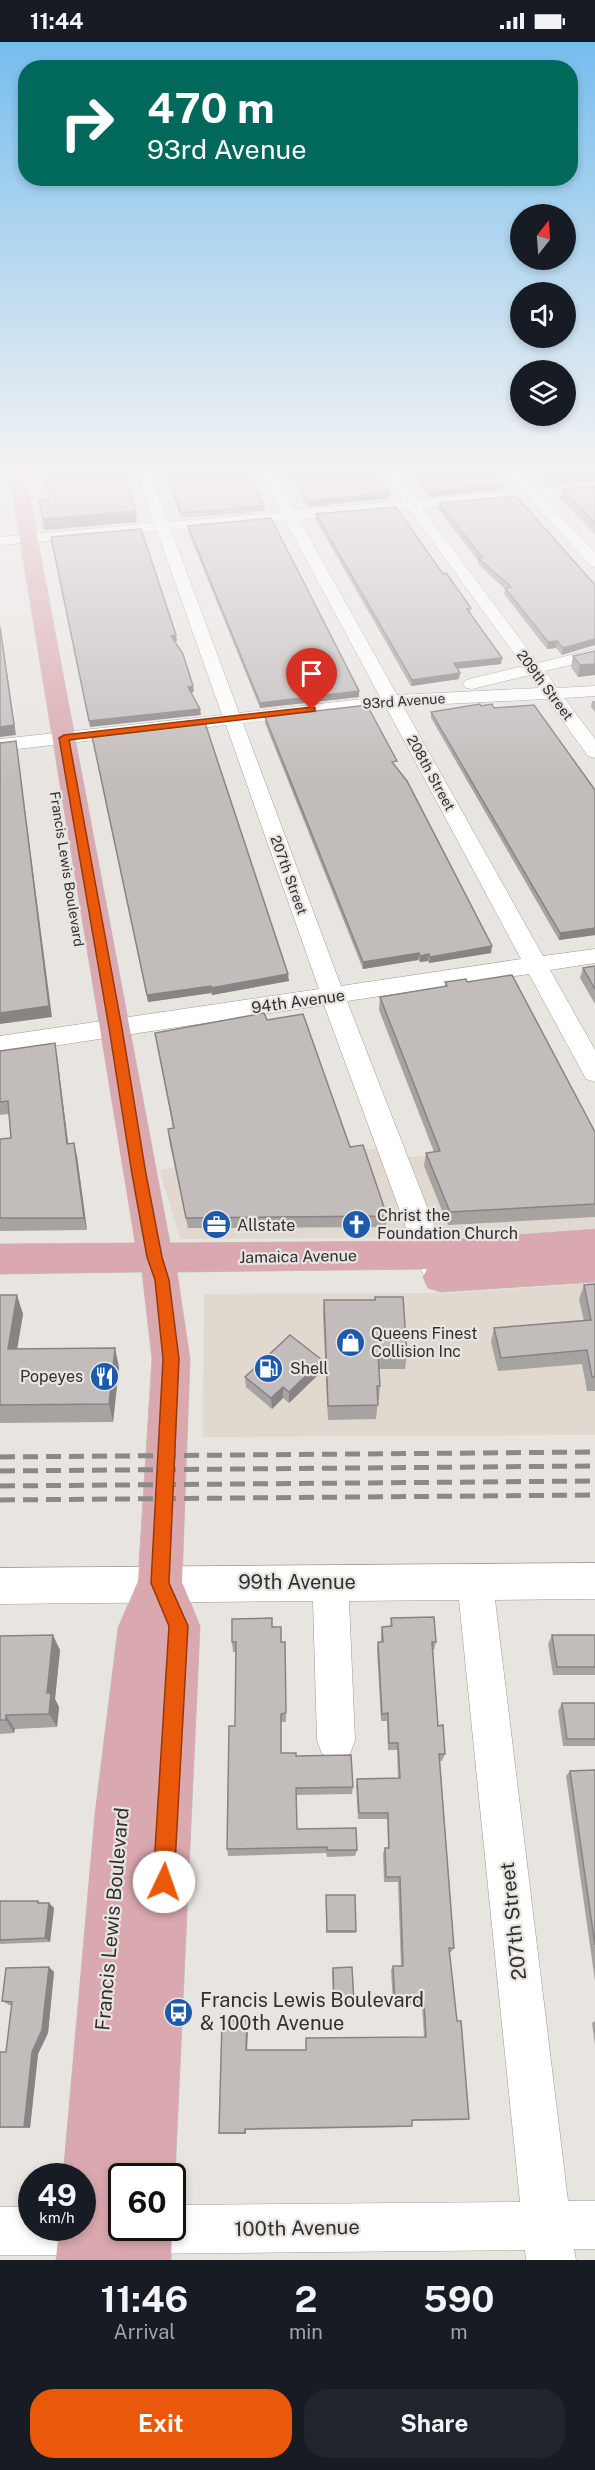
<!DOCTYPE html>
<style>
:root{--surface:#171b24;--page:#20242c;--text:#f1f3f6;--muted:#9ea1a6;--accent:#ea580c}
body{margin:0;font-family:"Public Sans",sans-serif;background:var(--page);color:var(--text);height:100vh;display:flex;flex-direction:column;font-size:22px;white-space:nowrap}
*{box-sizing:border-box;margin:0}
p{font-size:20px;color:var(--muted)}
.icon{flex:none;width:33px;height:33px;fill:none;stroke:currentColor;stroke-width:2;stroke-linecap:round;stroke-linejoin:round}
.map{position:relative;height:2218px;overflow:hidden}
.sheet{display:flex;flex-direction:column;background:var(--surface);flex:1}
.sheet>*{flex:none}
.banner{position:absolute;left:18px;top:18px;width:560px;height:126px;border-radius:24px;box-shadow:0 3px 9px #0003;background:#00695c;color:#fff;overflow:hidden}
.needle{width:39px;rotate:17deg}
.controls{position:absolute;left:510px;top:162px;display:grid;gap:12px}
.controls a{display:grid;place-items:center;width:66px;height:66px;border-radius:50%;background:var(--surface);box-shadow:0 3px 9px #0003;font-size:30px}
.speed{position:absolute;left:18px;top:2121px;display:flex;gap:12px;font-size:30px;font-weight:700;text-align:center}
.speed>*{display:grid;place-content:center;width:78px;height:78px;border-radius:50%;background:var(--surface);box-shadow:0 3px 9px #0003;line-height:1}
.speed small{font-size:15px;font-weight:400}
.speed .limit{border:3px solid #111;border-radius:9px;background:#fff;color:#111}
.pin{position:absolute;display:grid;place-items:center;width:51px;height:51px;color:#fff;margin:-62px -26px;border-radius:50% 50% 50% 0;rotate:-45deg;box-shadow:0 0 6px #0007}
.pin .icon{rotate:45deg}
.me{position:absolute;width:66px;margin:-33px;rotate:3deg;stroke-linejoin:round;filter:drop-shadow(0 0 4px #0008)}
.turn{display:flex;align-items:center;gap:21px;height:126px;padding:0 30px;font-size:27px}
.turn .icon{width:78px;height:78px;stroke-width:2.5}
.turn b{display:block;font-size:42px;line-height:51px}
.eta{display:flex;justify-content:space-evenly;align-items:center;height:102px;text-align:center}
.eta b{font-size:36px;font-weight:700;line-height:42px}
.cta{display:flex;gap:12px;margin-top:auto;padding:12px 30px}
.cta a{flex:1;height:69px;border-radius:24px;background:var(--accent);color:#fff;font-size:24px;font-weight:700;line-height:69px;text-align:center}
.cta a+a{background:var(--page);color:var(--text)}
.status{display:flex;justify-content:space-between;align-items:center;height:42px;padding:0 30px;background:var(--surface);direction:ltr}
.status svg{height:16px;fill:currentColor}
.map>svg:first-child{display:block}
</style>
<div class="status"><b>11:44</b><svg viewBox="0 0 49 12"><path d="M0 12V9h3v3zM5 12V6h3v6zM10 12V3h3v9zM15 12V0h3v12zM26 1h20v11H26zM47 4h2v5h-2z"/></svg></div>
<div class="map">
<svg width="595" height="2218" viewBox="0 0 595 2218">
<rect width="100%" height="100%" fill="#e8e5e1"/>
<!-- built -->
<path fill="#e1d9cf" d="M 22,430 L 80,430 L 96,486 L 37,491 Z
M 595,1099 L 595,1186 L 481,1195 L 180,1197 L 159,1128 L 266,1110 L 272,1122 L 402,1102 L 407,1115 L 531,1107 Z
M 595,1241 L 595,1393 L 203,1395 L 204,1252 L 449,1251 Z"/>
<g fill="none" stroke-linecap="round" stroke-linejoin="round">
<defs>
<path id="minor" d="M 136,430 L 150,430 L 168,480 L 281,470 L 259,430 L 273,430 L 294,468 L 403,459 L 382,430 L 396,430 L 417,458 L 522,448 L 506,430 L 521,430 L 536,447 L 595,442 L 595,450 L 543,455 L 595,511 L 595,525 L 590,523 L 529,456 L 422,466 L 538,621 L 595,607 L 595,617 L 545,629 L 557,646 L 595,644 L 595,654 L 564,656 L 595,697 L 595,716 L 588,714 L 547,657 L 403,664 L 543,914 L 595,907 L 595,921 L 550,928 L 595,1008 L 595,1040 L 586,1037 L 529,932 L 347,959 L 454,1234 L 449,1243 L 439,1246 L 429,1243 L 424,1234 L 324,963 L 0,1012 L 0,994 L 319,947 L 226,683 L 0,709 L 0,697 L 222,673 L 157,489 L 0,503 L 0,495 L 154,481 ZM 409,467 L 523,624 L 466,638 L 463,642 L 466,646 L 472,647 L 530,633 L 539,646 L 397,653 L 299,477 ZM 285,478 L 380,655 L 239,671 L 171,488 ZM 386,665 L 521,917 L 341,944 L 243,681 Z
M 595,1521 L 595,1557 L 495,1558 L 568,2159 L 595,2159 L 595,2207 L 574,2207 L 576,2218 L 526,2218 L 525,2208 L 136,2212 L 119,2205 L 116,2198 L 112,2206 L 95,2213 L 0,2213 L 0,2165 L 32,2165 L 32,2186 L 82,2186 L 82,2165 L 95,2165 L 112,2172 L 115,2179 L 122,2170 L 122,2186 L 172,2186 L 172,2163 L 520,2160 L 459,1558 L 349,1559 L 355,1698 L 350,1712 L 336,1717 L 322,1712 L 317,1698 L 313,1559 L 0,1562 L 0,1526 Z"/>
<path id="major" d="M 9,430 L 25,430 L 170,1201 L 432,1199 L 595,1187 L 595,1240 L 441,1250 L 428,1246 L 423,1235 L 427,1227 L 177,1230 L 190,1317 L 182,1540 L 200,1584 L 175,2134 L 172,2140 L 172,2134 L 122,2134 L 119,2173 L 122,2166 L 122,2186 L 172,2186 L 171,2218 L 56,2218 L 59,2186 L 82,2186 L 82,2134 L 63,2134 L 95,1772 L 118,1586 L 138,1539 L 152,1317 L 142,1230 L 0,1232 L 0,1202 L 135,1201 Z"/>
</defs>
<!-- minor casing -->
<use href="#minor" stroke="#9d9a97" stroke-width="1"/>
<!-- major casing -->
<use href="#major" stroke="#c1c1c1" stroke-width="1"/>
<!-- minor -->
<use href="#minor" fill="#fff" fill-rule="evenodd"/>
<!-- major -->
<use href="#major" fill="#daa8af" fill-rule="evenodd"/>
<!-- rail -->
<path stroke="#8b8987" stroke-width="5" stroke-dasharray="15 8" stroke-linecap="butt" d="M 0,1415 L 595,1410
M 0,1429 L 595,1424
M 0,1444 L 595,1439
M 0,1458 L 595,1453"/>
</g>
<!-- wall -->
<path fill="#a7a3a1" d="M 42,430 L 123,430 L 137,480 L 44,488 L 39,458 L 49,457 Z
M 165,430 L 247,430 L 264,464 L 264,469 L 181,476 Z
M 288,430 L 374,430 L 389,456 L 308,465 Z
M 410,430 L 494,430 L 505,442 L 504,447 L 429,455 Z
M 537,430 L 595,430 L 595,440 L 549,444 Z
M 595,444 L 595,492 L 560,456 L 562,447 Z
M 439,461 L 595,543 L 562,613 L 556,606 L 547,607 L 504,552 L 505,547 L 478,522 L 478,518 L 438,467 Z
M 316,472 L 443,532 L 471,566 L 470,571 L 501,622 L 457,627 L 459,637 L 411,644 L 316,478 Z
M 188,484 L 359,655 L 260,666 L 188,489 Z
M 595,609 L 578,635 L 571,625 L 573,614 Z
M 592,659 L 595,659 L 595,670 L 591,665 Z
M 481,664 L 595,748 L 595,893 L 559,898 L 431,676 L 431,670 Z
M 265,675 L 396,726 L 491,911 L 429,921 L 428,919 L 420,920 L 418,918 L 363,927 L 265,681 Z
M 92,694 L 289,939 L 212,953 L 211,951 L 148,960 Z
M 595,924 L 595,962 L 580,936 L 583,926 Z
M 445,940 L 467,940 L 595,1090 L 595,1175 L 448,1183 L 424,1124 L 426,1111 L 434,1110 L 379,968 L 380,955 L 445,944 Z
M 267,978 L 350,1105 L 387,1174 L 386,1185 L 188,1186 L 169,1098 L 168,1087 L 173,1086 L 155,991 Z
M 0,1009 L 57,1014 L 68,1102 L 77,1114 L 87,1188 L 0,1189 L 0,1097 L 11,1096 L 9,1072 L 0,1073 Z
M 595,1242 L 595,1349 L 587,1349 L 582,1322 L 498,1329 L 491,1300 L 494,1286 L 584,1279 L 579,1257 L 584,1243 Z
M 0,1253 L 23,1272 L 17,1307 L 119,1325 L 113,1380 L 0,1381 Z
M 324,1258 L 407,1313 L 405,1327 L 379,1327 L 380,1344 L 379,1358 L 378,1358 L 376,1377 L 328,1378 L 323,1273 Z
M 322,1329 L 289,1361 L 283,1356 L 272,1367 L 246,1345 L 245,1335 Z
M 391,1576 L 436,1600 L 434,1608 L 433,1608 L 438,1684 L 445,1712 L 442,1719 L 440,1719 L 454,1906 L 451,1910 L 449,1910 L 457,1979 L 469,2077 L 466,2078 L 412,2079 L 412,2084 L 410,2085 L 246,2088 L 246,2092 L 220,2092 L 219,2091 L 247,1978 L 248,1981 L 247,2008 L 306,2008 L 424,1995 L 422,1962 L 393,1963 L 391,1928 L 393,1924 L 401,1924 L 398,1840 L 384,1840 L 383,1811 L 385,1806 L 388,1806 L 387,1777 L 358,1777 L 356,1744 L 357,1737 L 398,1737 L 397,1708 L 388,1708 L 387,1679 L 381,1679 L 377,1608 L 378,1600 L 381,1600 L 381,1593 L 382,1585 L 390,1585 Z
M 272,1585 L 281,1600 L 285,1600 L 286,1680 L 281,1680 L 281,1711 L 296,1714 L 353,1745 L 352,1752 L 297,1753 L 297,1787 L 357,1808 L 355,1814 L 327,1815 L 326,1811 L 228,1814 L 227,1807 L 235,1684 L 236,1610 L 233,1610 L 232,1600 Z
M 552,1593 L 595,1593 L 595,1633 L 553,1633 L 548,1602 Z
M 0,1594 L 60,1608 L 55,1657 L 59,1665 L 57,1685 L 15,1687 L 14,1691 L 0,1692 Z
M 562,1661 L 595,1661 L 595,1704 L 563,1704 L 558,1669 Z
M 595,1728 L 595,1939 L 566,1734 L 570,1729 Z
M 326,1853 L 356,1889 L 356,1891 L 326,1891 Z
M 0,1859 L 38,1859 L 40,1861 L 49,1861 L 54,1866 L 50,1900 L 0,1902 Z
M 49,1925 L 54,1930 L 48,1991 L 38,2012 L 30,2086 L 0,2086 L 0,2010 L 6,2010 L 12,1963 L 9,1963 L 2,1959 Z
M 332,1928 L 354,1961 L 353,1962 L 333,1963 Z
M 595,1979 L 595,2003 L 592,1981 Z"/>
<!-- shaded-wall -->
<path fill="#888483" d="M 505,442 L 504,447 L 429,455 L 429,450 Z
M 389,451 L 389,456 L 308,465 L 308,459 Z
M 136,469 L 137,480 L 44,488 L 43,477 Z
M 0,582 L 16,693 L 0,695 Z
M 176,593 L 177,599 L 172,600 L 171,594 Z
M 595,597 L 595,603 L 562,613 L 563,606 Z
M 557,599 L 556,606 L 547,607 L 548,600 Z
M 502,616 L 501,622 L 453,627 L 454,621 Z
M 595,622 L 595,633 L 578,635 L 580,623 Z
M 460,631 L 459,637 L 411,644 L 412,638 Z
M 193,644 L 194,650 L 189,651 L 188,645 Z
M 359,649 L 359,655 L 260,666 L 260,661 Z
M 200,667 L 201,673 L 90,685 L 89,679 Z
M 16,699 L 52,975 L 0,982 L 0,971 Z
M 595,886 L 595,893 L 559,898 L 560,891 Z
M 492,904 L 491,911 L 429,921 L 430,915 Z
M 419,911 L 418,918 L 363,927 L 363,920 Z
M 429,912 L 428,919 L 420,920 L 420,914 Z
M 288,932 L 289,939 L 212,953 L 211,946 Z
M 211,944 L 211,951 L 148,960 L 147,953 Z
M 55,1001 L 57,1014 L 70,1115 L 67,1102 Z
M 74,1101 L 77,1114 L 87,1188 L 84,1176 Z
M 17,1253 L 23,1272 L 14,1326 L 8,1307 Z
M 115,1306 L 119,1325 L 113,1380 L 109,1362 Z
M 322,1318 L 322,1329 L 289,1361 L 289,1350 Z
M 283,1345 L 283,1356 L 272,1367 L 271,1356 Z
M 53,1593 L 60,1608 L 55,1657 L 59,1665 L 57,1685 L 49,1672 L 47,1651 Z
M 6,1673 L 15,1687 L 14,1691 L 6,1678 Z
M 49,1861 L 54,1866 L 50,1900 L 45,1896 Z
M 49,1925 L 54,1930 L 48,1991 L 38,2012 L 30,2086 L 24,2085 L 32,2010 Z
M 247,1978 L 248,1981 L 247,2010 L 246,2008 Z"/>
<!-- building -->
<path fill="#c2bdbb" stroke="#888483" stroke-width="1.5" d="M 43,430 L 123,430 L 136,469 L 43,477 L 39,458 L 50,457 Z
M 166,430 L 247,430 L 264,464 L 181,471 Z
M 291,430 L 374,430 L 389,451 L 308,459 Z
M 414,430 L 494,430 L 505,442 L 429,450 Z
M 546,430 L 595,430 L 595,432 L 550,435 Z
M 595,444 L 595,481 L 562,447 Z
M 516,454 L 595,543 L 595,597 L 563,606 L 557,599 L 548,600 L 505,546 L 511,545 L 478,516 L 482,515 L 439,461 Z
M 396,465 L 443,532 L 446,531 L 471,566 L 467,567 L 502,616 L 454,621 L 460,631 L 412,638 L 316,472 Z
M 271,476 L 359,649 L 260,661 L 188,484 Z
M 141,487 L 176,593 L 171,594 L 183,612 L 193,644 L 188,645 L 200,667 L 89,679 L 51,495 Z
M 0,585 L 14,683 L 0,685 Z
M 595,609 L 595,622 L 580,623 L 573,614 Z
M 480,662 L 481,664 L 492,662 L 494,666 L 534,663 L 595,748 L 595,886 L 560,891 L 431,670 Z
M 367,663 L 397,719 L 392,720 L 407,739 L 492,904 L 430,915 L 429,912 L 420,914 L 419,911 L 363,920 L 265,675 Z
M 205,681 L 288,932 L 211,946 L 211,944 L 147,953 L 92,694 Z
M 16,699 L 49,964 L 0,971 L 0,701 Z
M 595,924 L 595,947 L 583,926 Z
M 512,933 L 595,1090 L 595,1162 L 450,1170 L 426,1111 L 440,1109 L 380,955 L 447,944 L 445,940 L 466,937 L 467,940 Z
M 264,971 L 267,978 L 303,972 L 350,1105 L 363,1103 L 387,1174 L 186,1176 L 168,1087 L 174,1086 L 155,991 Z
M 55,1001 L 67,1102 L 74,1101 L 84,1176 L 0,1176 L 0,1097 L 11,1096 L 8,1059 L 0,1060 L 0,1009 Z
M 595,1242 L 595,1335 L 592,1335 L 587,1308 L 501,1316 L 494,1286 L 591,1278 L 584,1243 Z
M 0,1253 L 17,1253 L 8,1307 L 115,1306 L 109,1362 L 0,1363 Z
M 375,1255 L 403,1255 L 407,1313 L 378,1313 L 380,1344 L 377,1344 L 378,1363 L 328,1364 L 324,1258 L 375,1258 Z
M 290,1293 L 322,1318 L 289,1350 L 283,1345 L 271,1356 L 245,1335 Z
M 434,1575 L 436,1600 L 432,1600 L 438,1684 L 443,1683 L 445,1712 L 439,1712 L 454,1906 L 449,1906 L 457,1979 L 461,1979 L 469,2077 L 412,2078 L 412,2084 L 245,2087 L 245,2091 L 219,2091 L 222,1979 L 247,1978 L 246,2008 L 306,2008 L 306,1996 L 426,1995 L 424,1959 L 395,1960 L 393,1924 L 403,1924 L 400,1835 L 386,1835 L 385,1806 L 389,1806 L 388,1771 L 359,1771 L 357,1737 L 400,1736 L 398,1701 L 389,1701 L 388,1671 L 382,1672 L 378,1600 L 383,1600 L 382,1585 L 392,1584 L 391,1576 Z
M 272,1576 L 272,1585 L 281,1585 L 281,1600 L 285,1600 L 286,1671 L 281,1672 L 281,1711 L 296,1711 L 296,1714 L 351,1713 L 353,1745 L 296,1746 L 297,1787 L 356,1786 L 357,1808 L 327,1808 L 327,1805 L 227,1807 L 229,1684 L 235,1684 L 236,1600 L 232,1600 L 232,1577 Z
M 53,1593 L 47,1651 L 51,1651 L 49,1672 L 6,1673 L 6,1678 L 0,1678 L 0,1594 Z
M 552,1593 L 595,1593 L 595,1625 L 557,1625 Z
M 562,1661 L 595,1661 L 595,1697 L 567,1697 Z
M 595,1728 L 595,1903 L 570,1729 Z
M 326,1853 L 355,1853 L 356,1889 L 327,1889 Z
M 0,1859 L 38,1859 L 38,1861 L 49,1861 L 45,1896 L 0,1898 Z
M 49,1925 L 42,1988 L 32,2010 L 24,2085 L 0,2085 L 0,2010 L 6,2010 L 12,1960 L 2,1959 L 6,1926 Z
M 352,1925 L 354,1961 L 334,1961 L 333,1926 Z"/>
<!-- sky -->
<linearGradient id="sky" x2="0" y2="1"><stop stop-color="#76bdee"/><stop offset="0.58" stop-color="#f5f3f2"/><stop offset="1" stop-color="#f5f3f2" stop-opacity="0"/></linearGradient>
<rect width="595" height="741" fill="url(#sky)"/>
<!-- route -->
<path fill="#ea580c" stroke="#983908" stroke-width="1.5" d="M 312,665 L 315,666 L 315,669 L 69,698 L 122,986 L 146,1132 L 162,1215 L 169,1238 L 179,1317 L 169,1541 L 188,1584 L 174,1840 L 171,1848 L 164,1851 L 157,1848 L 153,1840 L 169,1584 L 151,1541 L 163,1317 L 155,1238 L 147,1215 L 132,1132 L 109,986 L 59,696 L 64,693 Z"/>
<!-- icons -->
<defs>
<symbol id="church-disc" viewBox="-11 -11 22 22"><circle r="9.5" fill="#1e5aac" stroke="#e8e5e1"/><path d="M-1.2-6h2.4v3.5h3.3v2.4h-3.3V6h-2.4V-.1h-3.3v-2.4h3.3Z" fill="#fff"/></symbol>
<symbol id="office-disc" viewBox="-11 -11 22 22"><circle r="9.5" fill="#1e5aac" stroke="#e8e5e1"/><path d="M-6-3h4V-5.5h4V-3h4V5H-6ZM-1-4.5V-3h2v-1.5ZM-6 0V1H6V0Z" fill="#fff"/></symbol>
<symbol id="shop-disc" viewBox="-11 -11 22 22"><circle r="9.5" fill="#1e5aac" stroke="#e8e5e1"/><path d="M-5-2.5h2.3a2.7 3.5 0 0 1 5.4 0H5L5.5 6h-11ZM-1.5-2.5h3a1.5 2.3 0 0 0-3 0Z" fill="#fff"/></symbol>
<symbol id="fuel-disc" viewBox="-11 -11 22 22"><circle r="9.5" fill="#1e5aac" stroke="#e8e5e1"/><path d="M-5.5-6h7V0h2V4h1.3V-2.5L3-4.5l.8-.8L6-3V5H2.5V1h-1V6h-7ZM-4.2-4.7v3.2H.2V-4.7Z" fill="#fff"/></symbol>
<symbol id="restaurant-disc" viewBox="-11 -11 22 22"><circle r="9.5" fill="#1e5aac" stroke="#e8e5e1"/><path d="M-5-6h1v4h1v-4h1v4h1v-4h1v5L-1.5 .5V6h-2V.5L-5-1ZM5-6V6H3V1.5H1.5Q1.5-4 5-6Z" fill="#fff"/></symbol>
<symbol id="bus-disc" viewBox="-11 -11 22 22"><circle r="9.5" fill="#1e5aac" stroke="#e8e5e1"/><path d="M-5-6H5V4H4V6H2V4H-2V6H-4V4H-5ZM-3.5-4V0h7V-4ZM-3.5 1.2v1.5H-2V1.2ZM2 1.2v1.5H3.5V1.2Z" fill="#fff"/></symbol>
</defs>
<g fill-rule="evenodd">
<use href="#church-disc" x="340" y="1166" width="33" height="33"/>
<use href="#office-disc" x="200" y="1166" width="33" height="33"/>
<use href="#shop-disc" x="334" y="1284" width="33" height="33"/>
<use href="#fuel-disc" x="252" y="1310" width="33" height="33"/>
<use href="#restaurant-disc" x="88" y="1318" width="33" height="33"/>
<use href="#bus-disc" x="162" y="1954" width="33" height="33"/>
</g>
<g text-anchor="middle" stroke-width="4.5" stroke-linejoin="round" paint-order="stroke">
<!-- far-street labels -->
<g font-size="14" fill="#31302f" stroke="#e8e5e1">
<text transform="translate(545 643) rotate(53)" y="5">209th Street</text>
<text transform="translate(404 659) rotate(-4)" y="5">93rd Avenue</text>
<text transform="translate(431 731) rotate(61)" y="5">208th Street</text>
<text transform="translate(67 827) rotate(81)" y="5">Francis Lewis Boulevard</text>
<text transform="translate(289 833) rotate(70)" y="5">207th Street</text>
</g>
<!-- street labels -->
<g font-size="16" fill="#31302f" stroke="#e8e5e1">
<text transform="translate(298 959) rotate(-8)" y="6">94th Avenue</text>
<text transform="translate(298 1214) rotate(-1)" y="6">Jamaica Avenue</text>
</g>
<!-- poi labels -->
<g font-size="16" fill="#31302f" stroke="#e8e5e1" text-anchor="start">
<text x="377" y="1179">Christ the<tspan x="377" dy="18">Foundation Church</tspan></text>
<text x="237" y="1189">Allstate</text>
<text x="371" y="1297">Queens Finest<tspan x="371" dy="18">Collision Inc</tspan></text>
<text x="290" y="1332">Shell</text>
<text x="83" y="1340" text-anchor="end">Popeyes</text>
</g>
<!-- near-street labels -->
<g font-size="20" fill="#31302f" stroke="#e8e5e1">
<text x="297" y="1547">99th Avenue</text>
<text transform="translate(112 1877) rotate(-85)" y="7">Francis Lewis Boulevard</text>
<text transform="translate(513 1879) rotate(-96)" y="7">207th Street</text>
<text transform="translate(297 2186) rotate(-1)" y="7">100th Avenue</text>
</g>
<!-- near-poi labels -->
<g font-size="20" fill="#31302f" stroke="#e8e5e1" text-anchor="start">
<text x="200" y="1965">Francis Lewis Boulevard<tspan x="200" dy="23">&amp; 100th Avenue</tspan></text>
</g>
</g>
</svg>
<div class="controls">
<a><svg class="needle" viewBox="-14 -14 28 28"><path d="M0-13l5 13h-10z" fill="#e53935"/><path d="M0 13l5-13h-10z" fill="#9ea1a6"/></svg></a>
<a><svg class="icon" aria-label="sound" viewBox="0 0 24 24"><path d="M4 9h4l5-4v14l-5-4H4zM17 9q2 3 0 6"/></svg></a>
<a><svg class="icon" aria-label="layers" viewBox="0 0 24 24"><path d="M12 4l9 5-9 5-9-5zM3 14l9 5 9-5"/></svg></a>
</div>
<div class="speed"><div>49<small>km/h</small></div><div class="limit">60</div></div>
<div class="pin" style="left:312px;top:668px;background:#d93025"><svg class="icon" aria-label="arrive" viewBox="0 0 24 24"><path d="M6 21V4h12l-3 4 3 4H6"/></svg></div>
<svg class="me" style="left:164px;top:1840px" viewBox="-20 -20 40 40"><circle r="19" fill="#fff"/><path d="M0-13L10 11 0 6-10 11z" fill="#ea580c"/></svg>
<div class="banner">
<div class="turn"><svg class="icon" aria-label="right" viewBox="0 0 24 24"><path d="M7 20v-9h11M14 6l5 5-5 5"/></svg><div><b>470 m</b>93rd Avenue</div></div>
</div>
</div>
<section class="sheet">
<div class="eta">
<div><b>11:46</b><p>Arrival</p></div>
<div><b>2</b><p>min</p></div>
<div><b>590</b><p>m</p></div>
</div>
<div class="cta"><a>Exit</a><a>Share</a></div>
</section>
